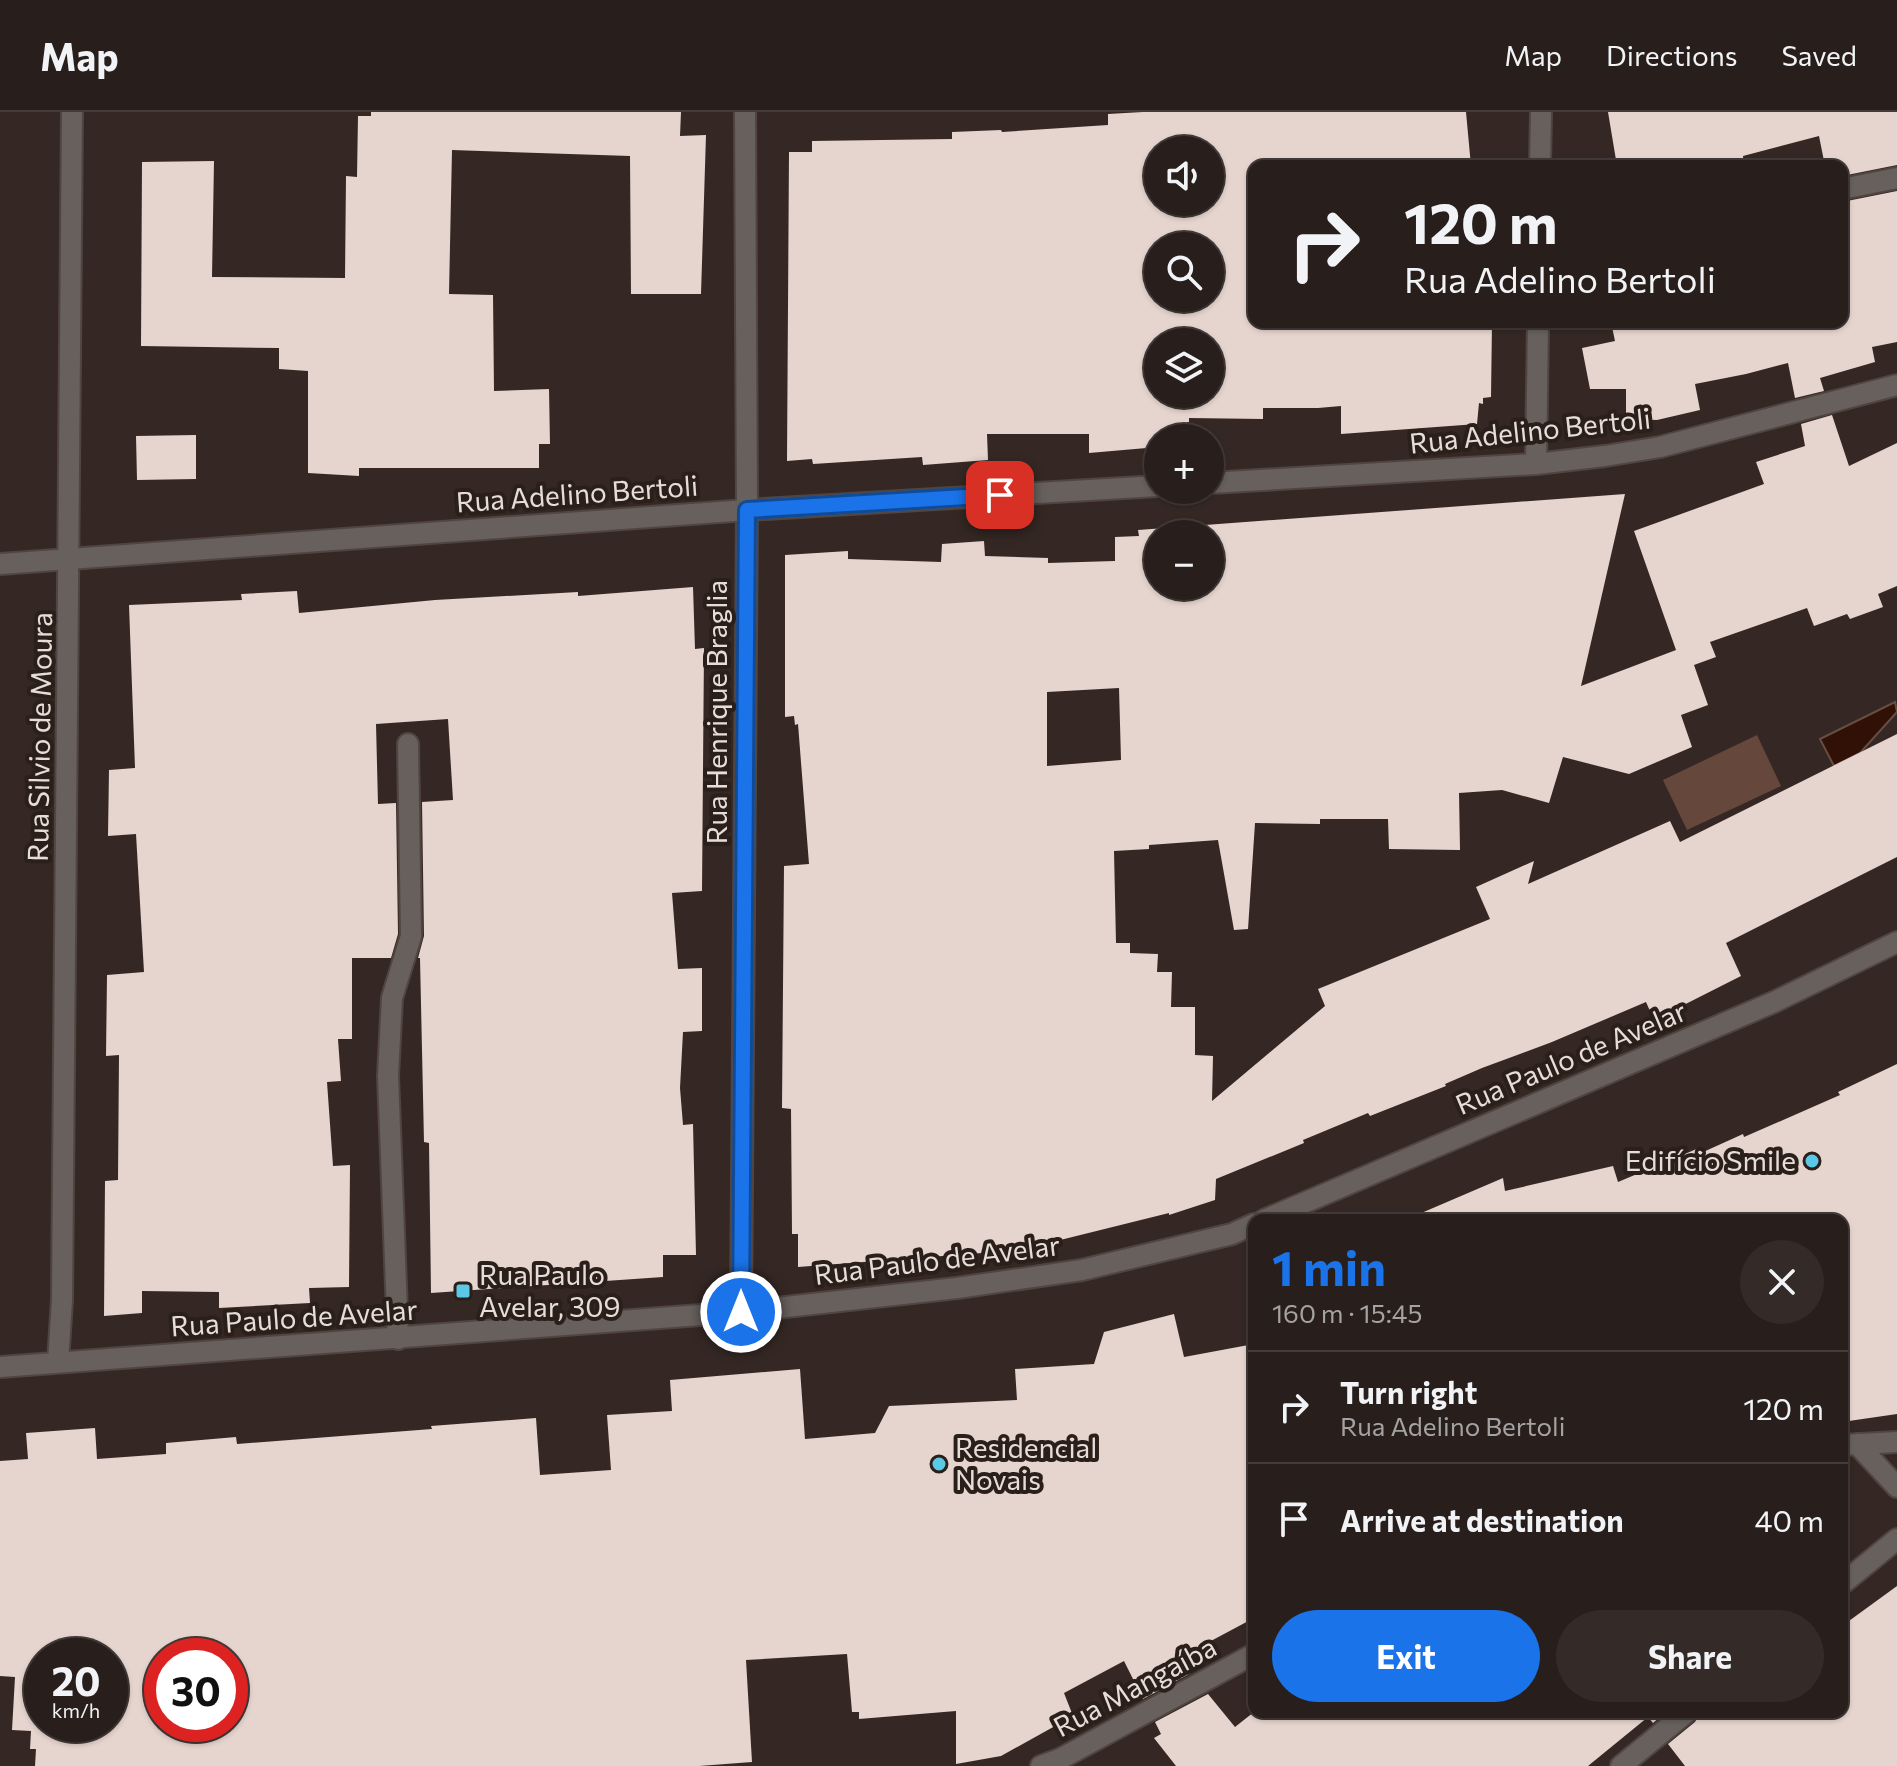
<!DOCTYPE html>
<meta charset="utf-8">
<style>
:root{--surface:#281e1b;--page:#342b28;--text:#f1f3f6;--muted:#a5a2a3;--line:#443c3a;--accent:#1a73e8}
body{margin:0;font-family:Commissioner,sans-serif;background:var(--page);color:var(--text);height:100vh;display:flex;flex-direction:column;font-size:30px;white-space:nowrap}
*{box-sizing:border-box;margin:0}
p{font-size:26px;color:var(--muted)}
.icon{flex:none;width:44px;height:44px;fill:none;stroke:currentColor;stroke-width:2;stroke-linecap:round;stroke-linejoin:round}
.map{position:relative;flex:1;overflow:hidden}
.details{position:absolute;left:1248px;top:1102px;width:600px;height:504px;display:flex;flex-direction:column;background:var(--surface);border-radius:16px;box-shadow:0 2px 6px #0004,0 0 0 2px var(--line)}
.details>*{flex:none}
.guide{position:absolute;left:1248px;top:48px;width:600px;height:168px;border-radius:16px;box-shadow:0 2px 6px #0004,0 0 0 2px var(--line);background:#281e1b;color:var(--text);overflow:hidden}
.tools{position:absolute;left:1144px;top:24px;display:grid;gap:16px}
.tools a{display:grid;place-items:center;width:80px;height:80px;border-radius:50%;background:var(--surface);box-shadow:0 2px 6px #0004,0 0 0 2px var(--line);font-size:40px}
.speed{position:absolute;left:24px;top:1526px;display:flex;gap:16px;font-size:40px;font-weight:700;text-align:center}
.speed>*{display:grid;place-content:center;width:104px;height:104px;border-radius:50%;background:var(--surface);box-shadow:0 2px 6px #0004,0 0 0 2px var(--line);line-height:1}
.speed small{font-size:20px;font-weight:400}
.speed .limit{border:12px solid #d22;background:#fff;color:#111}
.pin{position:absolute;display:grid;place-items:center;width:68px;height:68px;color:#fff;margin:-34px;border-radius:16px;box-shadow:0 4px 12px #0006}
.me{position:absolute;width:88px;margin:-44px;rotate:0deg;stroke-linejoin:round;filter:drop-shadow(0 0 6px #0008)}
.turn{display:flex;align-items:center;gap:28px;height:168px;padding:0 24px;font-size:36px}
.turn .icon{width:104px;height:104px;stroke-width:2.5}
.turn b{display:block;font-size:56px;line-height:68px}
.round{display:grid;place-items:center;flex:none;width:84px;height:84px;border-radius:42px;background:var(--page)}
.overview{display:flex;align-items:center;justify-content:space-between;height:136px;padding:0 24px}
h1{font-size:48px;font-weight:700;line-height:60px;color:var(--accent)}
.action{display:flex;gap:16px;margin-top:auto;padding:16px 24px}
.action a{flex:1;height:92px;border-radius:48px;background:var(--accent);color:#fff;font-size:32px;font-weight:700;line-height:92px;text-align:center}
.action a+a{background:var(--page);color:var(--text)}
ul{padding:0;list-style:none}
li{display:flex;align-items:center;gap:24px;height:112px;padding:0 24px;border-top:2px solid var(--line)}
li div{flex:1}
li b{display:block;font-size:30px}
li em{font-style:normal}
header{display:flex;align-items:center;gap:48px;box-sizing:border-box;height:112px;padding:0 40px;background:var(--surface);border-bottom:2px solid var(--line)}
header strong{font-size:38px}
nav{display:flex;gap:44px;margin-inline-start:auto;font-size:28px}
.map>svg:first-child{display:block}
</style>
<header>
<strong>Map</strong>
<nav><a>Map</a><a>Directions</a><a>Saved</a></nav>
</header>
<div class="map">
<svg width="1897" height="1654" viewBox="0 0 1897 1654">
<rect width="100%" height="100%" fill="#352824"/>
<!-- green -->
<path fill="#66473c" d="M 1757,623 L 1781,674 L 1687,718 L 1663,668 Z"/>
<!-- water -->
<path fill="#311005" stroke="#674e45" stroke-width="2" d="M 1895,590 L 1897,600 L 1860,641 L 1834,654 L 1820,627 Z"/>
<!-- building -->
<path fill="#e6d4ce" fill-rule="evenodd" d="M 371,0 L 681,0 L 680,24 L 706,23 L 701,182 L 631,182 L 630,44 L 452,38 L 449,182 L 493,183 L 494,279 L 549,277 L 550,332 L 539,332 L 539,356 L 359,356 L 359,364 L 308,361 L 308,259 L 279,257 L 279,236 L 141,234 L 142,50 L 214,49 L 212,165 L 345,166 L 346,64 L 357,65 L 358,4 L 371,4 Z
M 1143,0 L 1466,0 L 1471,54 L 1254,54 L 1254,210 L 1425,215 L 1425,210 L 1492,210 L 1491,285 L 1483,286 L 1483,292 L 1479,291 L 1477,312 L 1341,322 L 1341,294 L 1318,296 L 1263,296 L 1263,307 L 1189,306 L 1189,310 L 1187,310 L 1186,326 L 1158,326 L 1158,335 L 1089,341 L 1089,322 L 987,322 L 988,348 L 923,353 L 922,345 L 813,352 L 812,347 L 787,349 L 789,40 L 812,40 L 812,29 L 952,27 L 952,20 L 1001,18 L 1002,20 L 1108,13 L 1108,2 ZM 1158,38 L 1210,38 L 1210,90 L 1158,90 ZM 1158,134 L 1210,134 L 1210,186 L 1158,186 ZM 1158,230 L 1210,230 L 1210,282 L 1158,282 Z
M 1608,0 L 1897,0 L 1897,53 L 1842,64 L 1842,54 L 1825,54 L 1819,24 L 1743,44 L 1744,54 L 1617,54 Z
M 1897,79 L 1897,230 L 1872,235 L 1875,250 L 1820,266 L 1824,279 L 1795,286 L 1788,251 L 1746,262 L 1695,272 L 1700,298 L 1657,308 L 1626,307 L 1626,277 L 1590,277 L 1582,236 L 1615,229 L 1611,210 L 1842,210 L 1842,90 Z
M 1832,303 L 1849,354 L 1897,331 L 1897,474 L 1878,482 L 1883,495 L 1850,507 L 1847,502 L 1814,514 L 1807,496 L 1710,530 L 1716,545 L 1694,553 L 1708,593 L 1681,603 L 1692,635 L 1629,662 L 1563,645 L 1549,691 L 1502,678 L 1459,681 L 1460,738 L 1389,737 L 1388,707 L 1320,707 L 1320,712 L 1255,711 L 1248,817 L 1234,818 L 1218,728 L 1149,733 L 1149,737 L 1114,739 L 1116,831 L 1130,831 L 1130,841 L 1158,842 L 1157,860 L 1172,860 L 1171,895 L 1195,895 L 1195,943 L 1213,944 L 1212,989 L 1325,894 L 1318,877 L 1490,807 L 1476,775 L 1534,749 L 1528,772 L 1670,709 L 1680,730 L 1897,622 L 1897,745 L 1726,831 L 1741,864 L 1654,908 L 1646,890 L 1552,930 L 1482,956 L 1445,972 L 1446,974 L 1370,1004 L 1368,1001 L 1303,1028 L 1304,1031 L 1216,1067 L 1215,1088 L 1169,1103 L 1169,1101 L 1020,1138 L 798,1155 L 798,1122 L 792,1122 L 791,997 L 782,996 L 784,754 L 809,752 L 798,612 L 795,613 L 794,604 L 785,605 L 785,443 L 848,439 L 848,447 L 941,450 L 942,432 L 984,429 L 985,444 L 1048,446 L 1048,451 L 1115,449 L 1115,425 L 1139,424 L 1138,418 L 1625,382 L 1581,574 L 1676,538 L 1634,419 L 1764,372 L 1756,350 L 1805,334 L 1801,312 ZM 1158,422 L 1210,422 L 1210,474 L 1158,474 ZM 1119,576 L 1121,648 L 1047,654 L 1047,580 Z
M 196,323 L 196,367 L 137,368 L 136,324 Z
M 693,475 L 695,537 L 704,536 L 702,779 L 672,781 L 678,857 L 702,856 L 702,919 L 683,920 L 680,976 L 683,1013 L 693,1012 L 696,1143 L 663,1143 L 663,1165 L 431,1181 L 429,1031 L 424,1030 L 420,846 L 418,846 L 424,824 L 422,690 L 453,688 L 448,607 L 376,612 L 378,692 L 396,691 L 398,822 L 391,846 L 352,846 L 352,927 L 338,927 L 341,969 L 327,970 L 333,1054 L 350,1053 L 349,1175 L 309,1176 L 310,1191 L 219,1196 L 219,1180 L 142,1179 L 142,1201 L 104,1204 L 105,1069 L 118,1068 L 119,943 L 106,944 L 107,863 L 144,860 L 136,722 L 108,724 L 109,658 L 135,656 L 129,493 L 242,488 L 241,482 L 297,479 L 299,501 L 435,488 L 578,480 L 578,484 Z
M 1897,952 L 1897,1302 L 1842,1310 L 1842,1108 L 1405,1108 L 1503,1066 L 1505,1079 L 1613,1054 L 1618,1070 L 1699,1036 L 1701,1041 L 1743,1022 L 1744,1025 L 1840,983 L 1838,980 Z
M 1174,1202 L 1184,1245 L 1254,1232 L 1254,1506 L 1179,1546 L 1191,1561 L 1143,1587 L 1124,1549 L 1064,1581 L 1073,1604 L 1001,1644 L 956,1652 L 956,1599 L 859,1607 L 859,1600 L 852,1600 L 847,1542 L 746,1548 L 752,1650 L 699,1654 L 35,1654 L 36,1637 L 30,1637 L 31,1619 L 12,1618 L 15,1565 L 0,1564 L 0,1349 L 28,1347 L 26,1321 L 95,1316 L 97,1347 L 166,1342 L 166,1331 L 236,1325 L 237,1332 L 432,1317 L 431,1314 L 536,1306 L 540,1363 L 611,1358 L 607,1303 L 672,1299 L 670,1268 L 800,1257 L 805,1327 L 875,1321 L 889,1294 L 1017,1288 L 1015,1257 L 1094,1252 L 1104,1220 ZM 42,1544 L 110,1544 L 110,1612 L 42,1612 ZM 162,1544 L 230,1544 L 230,1612 L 162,1612 Z
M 1897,1474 L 1897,1654 L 1685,1654 L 1668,1632 L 1695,1610 L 1700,1600 L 1842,1600 L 1842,1514 Z
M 1208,1582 L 1235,1615 L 1254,1600 L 1666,1600 L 1653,1611 L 1648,1605 L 1588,1654 L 1176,1654 L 1154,1626 L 1161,1622 L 1155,1610 Z"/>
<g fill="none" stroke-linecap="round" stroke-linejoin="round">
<defs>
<path id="minor" d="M 1540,54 L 1541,0
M 1842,77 L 1897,66
M 1536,352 L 1538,210
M 1210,371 L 1536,352 L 1605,344 L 1660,335 L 1897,273
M 0,452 L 747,398 L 1158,374
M 1264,1108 L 1774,890 L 1897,830
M 741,1200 L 747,398 L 745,0
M 398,1227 L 388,964 L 392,886 L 411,824 L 408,632
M 58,1250 L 62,1188 L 72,0
M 0,1255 L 741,1200 L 957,1176 L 1082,1158 L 1232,1122 L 1254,1112
M 1857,1332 L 1897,1375
M 1842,1333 L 1897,1330
M 1842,1472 L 1897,1427
M 1041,1654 L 1060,1647 L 1254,1542
M 1621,1654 L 1687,1600"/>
</defs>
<!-- minor casing -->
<use href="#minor" stroke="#514541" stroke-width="24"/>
<!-- minor -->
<use href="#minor" stroke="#67605d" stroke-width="20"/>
</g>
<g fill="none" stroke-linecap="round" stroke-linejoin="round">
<defs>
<path id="route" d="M 741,1200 L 747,398 L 1000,383"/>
</defs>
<!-- route casing -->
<use href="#route" stroke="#114b97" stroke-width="20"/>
<!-- route -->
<use href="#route" stroke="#1a73e8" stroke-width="14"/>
</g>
<!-- markers -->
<g fill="#5bc8e6" stroke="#2b1f1a" stroke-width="3">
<circle cx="1812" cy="1049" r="8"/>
<rect x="455" y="1171" width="16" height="16" rx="4"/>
<circle cx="939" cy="1352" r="8"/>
</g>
<g text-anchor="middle" stroke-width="8" stroke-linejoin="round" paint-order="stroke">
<!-- street labels -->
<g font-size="28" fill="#e6ddda" stroke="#2b1f1a">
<text transform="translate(1530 319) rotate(-6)" y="10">Rua Adelino Bertoli</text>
<text transform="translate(577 382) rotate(-4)" y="10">Rua Adelino Bertoli</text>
<text transform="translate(717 600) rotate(-90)" y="10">Rua Henrique Braglia</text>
<text transform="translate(40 625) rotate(-89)" y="10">Rua Silvio de Moura</text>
<text transform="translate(1571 946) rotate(-23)" y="10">Rua Paulo de Avelar</text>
<text transform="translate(937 1148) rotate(-7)" y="10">Rua Paulo de Avelar</text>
<text transform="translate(294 1206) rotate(-4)" y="10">Rua Paulo de Avelar</text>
<text transform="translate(1135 1575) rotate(-28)" y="10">Rua Mangaíba</text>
</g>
<!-- poi labels -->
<g font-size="28" fill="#e6ddda" stroke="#2b1f1a" text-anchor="start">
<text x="1796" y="1059" text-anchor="end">Edifício Smile</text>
<text x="479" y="1173">Rua Paulo<tspan x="479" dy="32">Avelar, 309</tspan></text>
<text x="955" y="1346">Residencial<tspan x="955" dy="32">Novais</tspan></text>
</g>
</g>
</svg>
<div class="tools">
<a><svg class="icon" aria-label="sound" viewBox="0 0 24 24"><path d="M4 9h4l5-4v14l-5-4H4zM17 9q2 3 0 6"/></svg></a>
<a><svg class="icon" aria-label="search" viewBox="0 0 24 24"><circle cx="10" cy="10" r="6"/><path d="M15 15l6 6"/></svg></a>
<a><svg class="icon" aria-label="layers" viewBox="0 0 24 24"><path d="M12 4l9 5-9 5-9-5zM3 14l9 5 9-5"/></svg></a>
<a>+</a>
<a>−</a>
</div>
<div class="speed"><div>20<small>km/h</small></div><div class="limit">30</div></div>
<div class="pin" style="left:1000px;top:383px;background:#d93025"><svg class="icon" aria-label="arrive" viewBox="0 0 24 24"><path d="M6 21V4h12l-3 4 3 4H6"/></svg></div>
<svg class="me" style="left:741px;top:1200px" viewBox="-20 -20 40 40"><circle r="17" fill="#1a73e8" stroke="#fff" stroke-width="3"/><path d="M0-11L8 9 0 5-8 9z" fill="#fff"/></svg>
<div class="guide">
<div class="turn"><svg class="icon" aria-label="right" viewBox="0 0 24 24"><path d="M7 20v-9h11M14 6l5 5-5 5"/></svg><div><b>120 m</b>Rua Adelino Bertoli</div></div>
</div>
<section class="details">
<div class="overview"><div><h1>1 min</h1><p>160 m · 15:45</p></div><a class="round"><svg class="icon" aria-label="close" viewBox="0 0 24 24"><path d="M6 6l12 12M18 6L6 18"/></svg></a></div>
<ul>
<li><svg class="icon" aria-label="right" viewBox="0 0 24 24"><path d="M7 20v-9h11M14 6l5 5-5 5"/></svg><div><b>Turn right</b><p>Rua Adelino Bertoli</p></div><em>120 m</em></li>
<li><svg class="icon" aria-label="arrive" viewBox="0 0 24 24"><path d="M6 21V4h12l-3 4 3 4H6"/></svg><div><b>Arrive at destination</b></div><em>40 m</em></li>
</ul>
<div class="action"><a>Exit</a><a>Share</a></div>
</section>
</div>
